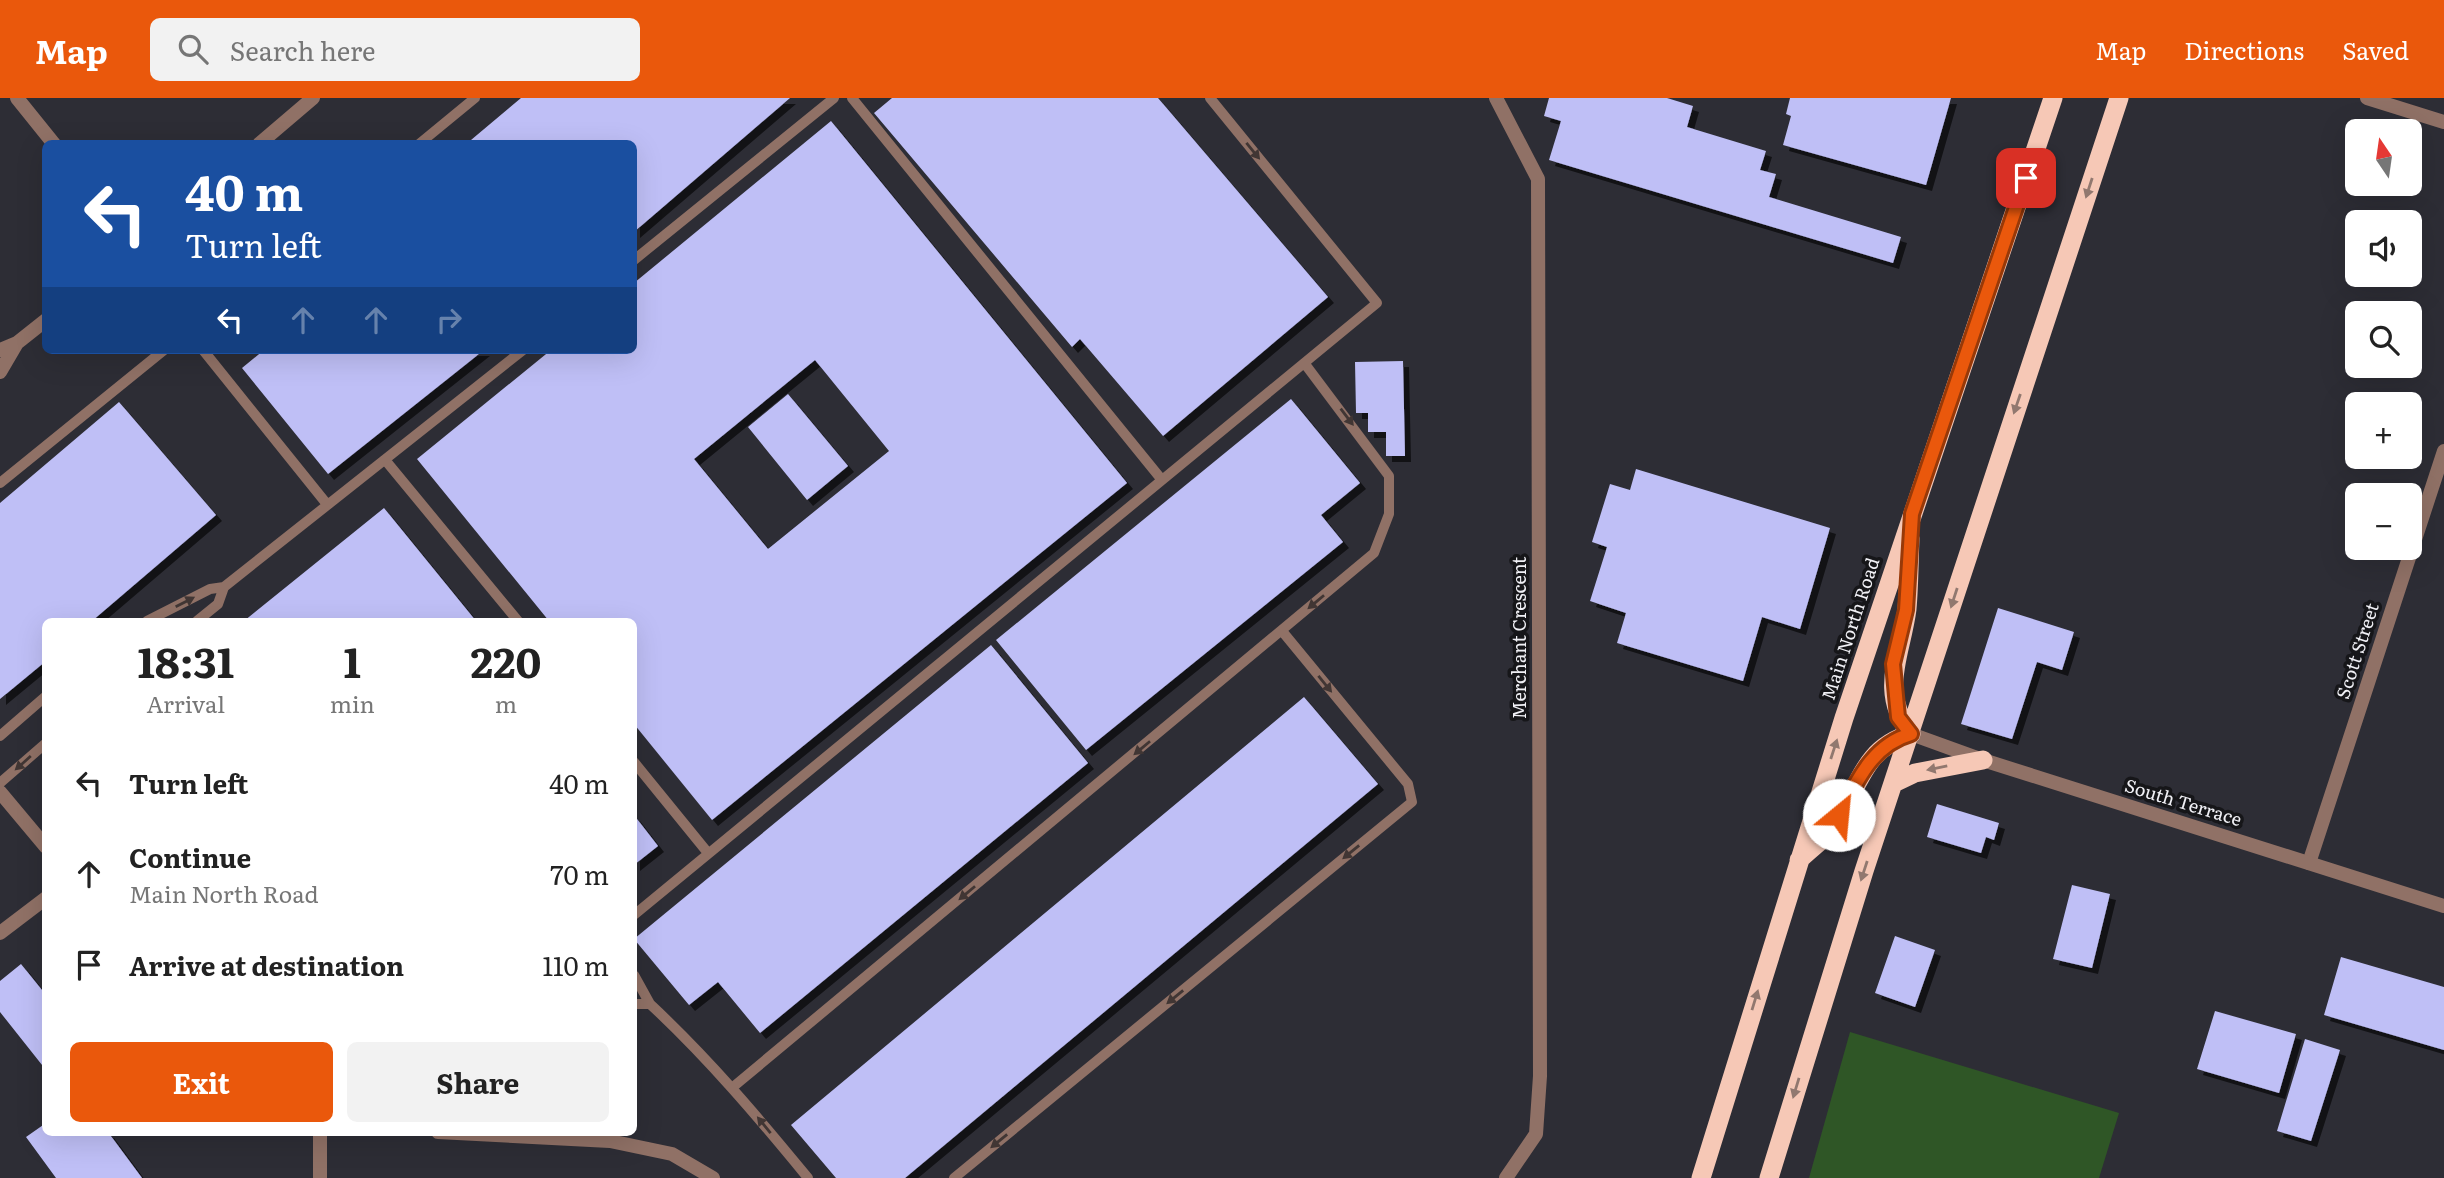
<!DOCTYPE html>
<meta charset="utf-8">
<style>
:root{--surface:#fff;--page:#f2f2f2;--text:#222;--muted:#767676;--accent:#ea580c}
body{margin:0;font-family:Literata,serif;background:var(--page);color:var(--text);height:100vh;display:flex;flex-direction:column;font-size:26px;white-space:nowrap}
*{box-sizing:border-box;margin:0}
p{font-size:23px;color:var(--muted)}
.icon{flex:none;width:38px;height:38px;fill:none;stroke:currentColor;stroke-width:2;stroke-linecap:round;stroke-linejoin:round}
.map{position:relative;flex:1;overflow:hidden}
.sheet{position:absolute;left:42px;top:520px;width:595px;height:518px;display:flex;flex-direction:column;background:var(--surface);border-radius:10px;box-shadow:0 7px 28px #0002}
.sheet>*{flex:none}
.banner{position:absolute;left:42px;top:42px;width:595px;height:214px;border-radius:10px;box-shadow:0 7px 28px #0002;background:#1a4fa0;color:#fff;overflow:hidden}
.needle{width:46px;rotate:347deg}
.fabs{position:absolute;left:2345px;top:21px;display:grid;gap:14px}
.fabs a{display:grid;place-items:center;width:77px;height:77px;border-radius:10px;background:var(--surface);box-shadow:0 7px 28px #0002;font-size:35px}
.pin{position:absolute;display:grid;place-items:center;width:60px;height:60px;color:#fff;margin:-30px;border-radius:14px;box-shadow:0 4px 10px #0006}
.me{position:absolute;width:77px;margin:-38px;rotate:28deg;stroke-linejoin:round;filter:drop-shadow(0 0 5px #0008)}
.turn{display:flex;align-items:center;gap:24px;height:147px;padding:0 28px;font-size:32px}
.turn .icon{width:91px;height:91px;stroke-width:2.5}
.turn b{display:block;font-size:49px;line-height:60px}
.lanes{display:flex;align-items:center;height:66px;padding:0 28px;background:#0003;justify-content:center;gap:35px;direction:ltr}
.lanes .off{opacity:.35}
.eta{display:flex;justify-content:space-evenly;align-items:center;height:119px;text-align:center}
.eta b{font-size:42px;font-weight:700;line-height:49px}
.button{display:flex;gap:14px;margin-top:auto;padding:14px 28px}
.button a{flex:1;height:80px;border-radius:10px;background:var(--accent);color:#fff;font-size:28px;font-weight:700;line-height:80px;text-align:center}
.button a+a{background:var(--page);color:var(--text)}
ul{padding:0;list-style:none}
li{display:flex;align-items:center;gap:21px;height:91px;padding:0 28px}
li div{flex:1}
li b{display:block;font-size:26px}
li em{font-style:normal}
header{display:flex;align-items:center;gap:42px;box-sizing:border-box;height:98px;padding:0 35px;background:var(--accent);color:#fff}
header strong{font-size:33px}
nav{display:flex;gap:38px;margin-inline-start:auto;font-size:24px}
.search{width:490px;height:63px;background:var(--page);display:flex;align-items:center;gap:18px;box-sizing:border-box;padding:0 24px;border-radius:10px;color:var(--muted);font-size:26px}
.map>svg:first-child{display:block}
</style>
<header>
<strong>Map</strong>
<div class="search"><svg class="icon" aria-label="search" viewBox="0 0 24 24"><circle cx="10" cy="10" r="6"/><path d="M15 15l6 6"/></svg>Search here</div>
<nav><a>Map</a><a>Directions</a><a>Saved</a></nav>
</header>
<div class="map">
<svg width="2444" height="1080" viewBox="0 0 2444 1080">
<defs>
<filter id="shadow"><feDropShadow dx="6" dy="6" stdDeviation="0" flood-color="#0009"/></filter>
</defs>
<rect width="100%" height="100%" fill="#2d2d35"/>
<!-- green -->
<path fill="#2f5626" d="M 1850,934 L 2119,1015 L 2099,1080 L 1809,1080 Z"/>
<!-- building -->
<path fill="#bfbff6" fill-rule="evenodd" filter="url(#shadow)" d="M 521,0 L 790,0 L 634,134 L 634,46 L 474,46 L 471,42 Z
M 892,0 L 1158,0 L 1328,199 L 1163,338 L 1080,241 L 1072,249 L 874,15 Z
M 1549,0 L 1667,0 L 1693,8 L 1687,29 L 1766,53 L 1760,72 L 1776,76 L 1769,99 L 1901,139 L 1893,165 L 1549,62 L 1561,23 L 1544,18 Z
M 1790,0 L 1951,0 L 1926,87 L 1783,47 L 1791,18 L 1786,16 Z
M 831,23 L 1127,385 L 712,722 L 634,626 L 634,523 L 549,523 L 417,361 L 551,252 L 634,252 L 634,185 ZM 815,262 L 889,353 L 768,451 L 694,361 Z
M 264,252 L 484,252 L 328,376 L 242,270 Z
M 1403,263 L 1405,358 L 1386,358 L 1386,334 L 1368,334 L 1368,315 L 1356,315 L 1355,264 Z
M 788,296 L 848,368 L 807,402 L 748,329 Z
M 1291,301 L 1360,385 L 1321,417 L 1343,444 L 1086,652 L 996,542 Z
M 119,304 L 216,417 L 92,523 L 46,523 L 46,563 L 0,601 L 0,405 Z
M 1636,371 L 1830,430 L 1800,531 L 1762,519 L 1743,583 L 1617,545 L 1626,515 L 1590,503 L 1607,449 L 1592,444 L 1610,386 L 1630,392 Z
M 384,410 L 476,523 L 244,523 Z
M 1998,510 L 2074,534 L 2062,572 L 2037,564 L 2012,641 L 1961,626 Z
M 991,547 L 1088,665 L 760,935 L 718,884 L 689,907 L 634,841 Z
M 1304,599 L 1378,686 L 905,1080 L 836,1080 L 791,1027 Z
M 1937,706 L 1999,725 L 1994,742 L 1986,739 L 1981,755 L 1927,739 Z
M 634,717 L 658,748 L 634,767 Z
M 2072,787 L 2110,796 L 2092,870 L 2053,861 Z
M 1895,838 L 1935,852 L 1915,909 L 1875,895 Z
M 2341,859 L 2444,889 L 2444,952 L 2324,917 Z
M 21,866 L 46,897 L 46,972 L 0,914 L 0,883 Z
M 2215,913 L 2296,936 L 2279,995 L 2197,971 Z
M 2305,941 L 2340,952 L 2311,1043 L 2277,1033 Z
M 46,1025 L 46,1034 L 108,1034 L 142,1080 L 56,1080 L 26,1039 Z"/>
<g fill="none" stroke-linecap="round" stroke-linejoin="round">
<!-- service -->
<path stroke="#907166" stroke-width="10" d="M 852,0 L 1162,382
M 419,46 L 475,0
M 634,162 L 834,0
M 203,252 L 326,405
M 386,363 L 518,523
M 0,385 L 164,252
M 147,523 L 210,491 L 224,489
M 197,523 L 218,506 L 224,489 L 523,252
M 0,638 L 46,598
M 634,664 L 708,755
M 0,685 L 46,645
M 634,817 L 1377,205 L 1210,0
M 634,877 L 650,906
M 634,906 L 650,906 C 708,960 758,1019 808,1080
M 733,989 L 1374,455 L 1389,416 L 1389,378 L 1305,266
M 954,1080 L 1412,704 L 1408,686 L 1282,533"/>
<!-- minor -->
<path stroke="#907166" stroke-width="14" d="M 17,0 L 54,46
M 1496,0 L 1538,81 L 1540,978 L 1536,1036 L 1506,1080
M 2367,0 L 2444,24
M 0,694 L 46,749
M 2309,765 L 2444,353
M 0,835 L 46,800
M 320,1034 L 320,1080
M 438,1034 L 610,1043 L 672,1056 L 713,1080"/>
<!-- tertiary -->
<path stroke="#907166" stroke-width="14" d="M 259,46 L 313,0
M 0,252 L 17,245 L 46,222
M 0,274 L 17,245
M 1911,636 L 1983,662 L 2444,808"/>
<!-- trunk -->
<path stroke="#f6c8b6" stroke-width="19" d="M 1910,440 C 1909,464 1909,488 1907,511 C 1901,558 1878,593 1911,636
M 1894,685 L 1915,675 L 1983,662
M 1799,762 C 1809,752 1822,743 1831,732 C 1859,695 1859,651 1911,636
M 1701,1080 L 1844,620 L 2053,0
M 1769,1080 L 1864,773 L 2119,0"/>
</g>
<!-- one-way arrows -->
<defs><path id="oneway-solid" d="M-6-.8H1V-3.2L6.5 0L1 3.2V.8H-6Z" transform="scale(1.75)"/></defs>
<g fill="#413634">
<use href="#oneway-solid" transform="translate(1253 53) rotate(51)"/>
<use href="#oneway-solid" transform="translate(1347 319) rotate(53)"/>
<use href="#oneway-solid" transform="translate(185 504) rotate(-27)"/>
<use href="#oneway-solid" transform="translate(1316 504) rotate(140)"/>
<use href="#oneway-solid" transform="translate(1325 586) rotate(51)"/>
<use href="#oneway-solid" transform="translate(1142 650) rotate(140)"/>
<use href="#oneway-solid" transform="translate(23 665) rotate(138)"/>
<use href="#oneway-solid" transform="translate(1351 754) rotate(141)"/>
<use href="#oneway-solid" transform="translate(967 795) rotate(140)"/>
<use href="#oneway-solid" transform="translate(1175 899) rotate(141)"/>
<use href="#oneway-solid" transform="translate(764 1027) rotate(-129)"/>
<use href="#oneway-solid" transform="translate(999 1043) rotate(141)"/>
</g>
<g fill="#91786f">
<use href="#oneway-solid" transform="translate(2089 90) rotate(108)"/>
<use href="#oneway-solid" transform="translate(2017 306) rotate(109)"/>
<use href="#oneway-solid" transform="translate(1954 500) rotate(108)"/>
<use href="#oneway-solid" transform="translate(1834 651) rotate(-72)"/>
<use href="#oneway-solid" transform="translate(1937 670) rotate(168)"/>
<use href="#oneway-solid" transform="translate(1864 773) rotate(108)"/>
<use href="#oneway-solid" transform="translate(1755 902) rotate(-73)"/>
<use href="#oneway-solid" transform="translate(1796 990) rotate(107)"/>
</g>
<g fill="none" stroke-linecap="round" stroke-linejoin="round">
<defs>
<path id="route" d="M 1839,717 C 1857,683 1872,647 1911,636 L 1898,619 L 1893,566 L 1906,512 L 1912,416 L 2026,80"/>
</defs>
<!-- route casing -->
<use href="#route" stroke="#983908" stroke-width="18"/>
<!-- route -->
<use href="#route" stroke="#ea580c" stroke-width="12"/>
</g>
<g text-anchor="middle" stroke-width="7" stroke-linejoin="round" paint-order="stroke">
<!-- street labels -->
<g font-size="18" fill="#f0f0f5" stroke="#161619">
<text transform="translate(1851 531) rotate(-72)" y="6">Main North Road</text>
<text transform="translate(1520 540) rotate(-90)" y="6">Merchant Crescent</text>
<text transform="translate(2358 553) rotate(-72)" y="6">Scott Street</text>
<text transform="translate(2183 705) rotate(17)" y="6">South Terrace</text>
</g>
</g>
</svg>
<div class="fabs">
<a><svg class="needle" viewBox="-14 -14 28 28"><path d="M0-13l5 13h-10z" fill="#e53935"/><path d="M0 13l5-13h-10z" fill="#767676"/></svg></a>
<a><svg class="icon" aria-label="sound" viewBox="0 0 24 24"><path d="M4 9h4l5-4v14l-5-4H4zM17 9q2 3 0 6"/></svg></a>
<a><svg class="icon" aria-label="search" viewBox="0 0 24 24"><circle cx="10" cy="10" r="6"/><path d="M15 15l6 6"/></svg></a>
<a>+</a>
<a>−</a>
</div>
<div class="pin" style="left:2026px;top:80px;background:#d93025"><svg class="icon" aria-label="arrive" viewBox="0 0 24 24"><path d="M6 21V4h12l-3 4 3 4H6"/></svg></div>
<svg class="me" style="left:1839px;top:717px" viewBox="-20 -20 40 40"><circle r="19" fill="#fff"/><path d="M0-13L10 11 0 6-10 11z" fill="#ea580c"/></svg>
<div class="banner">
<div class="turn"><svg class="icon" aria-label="left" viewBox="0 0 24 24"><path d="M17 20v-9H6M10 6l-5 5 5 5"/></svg><div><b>40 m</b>Turn left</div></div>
<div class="lanes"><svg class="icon" aria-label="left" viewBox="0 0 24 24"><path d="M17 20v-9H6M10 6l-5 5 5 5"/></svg><svg class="icon off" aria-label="ahead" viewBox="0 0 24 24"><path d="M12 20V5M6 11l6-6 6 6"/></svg><svg class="icon off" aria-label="ahead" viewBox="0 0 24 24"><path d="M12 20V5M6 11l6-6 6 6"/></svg><svg class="icon off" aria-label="right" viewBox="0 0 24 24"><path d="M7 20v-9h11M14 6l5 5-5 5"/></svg></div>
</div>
<section class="sheet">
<div class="eta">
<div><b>18:31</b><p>Arrival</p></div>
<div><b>1</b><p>min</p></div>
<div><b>220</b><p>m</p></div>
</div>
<ul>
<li><svg class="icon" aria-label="left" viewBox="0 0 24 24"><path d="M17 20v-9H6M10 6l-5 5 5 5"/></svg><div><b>Turn left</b></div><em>40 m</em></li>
<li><svg class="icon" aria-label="ahead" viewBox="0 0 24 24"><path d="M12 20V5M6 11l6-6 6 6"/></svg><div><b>Continue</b><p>Main North Road</p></div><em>70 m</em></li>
<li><svg class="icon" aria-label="arrive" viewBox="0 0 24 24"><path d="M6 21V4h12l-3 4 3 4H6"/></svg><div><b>Arrive at destination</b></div><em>110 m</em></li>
</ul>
<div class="button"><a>Exit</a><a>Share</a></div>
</section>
</div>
